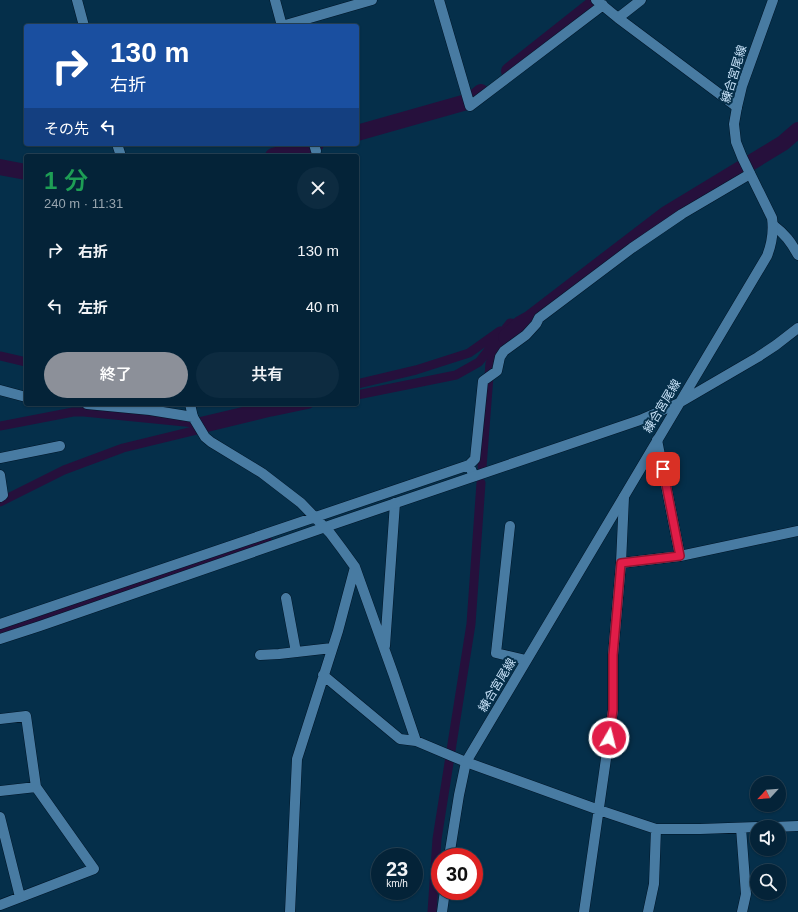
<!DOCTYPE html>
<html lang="ja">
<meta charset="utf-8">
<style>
:root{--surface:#042338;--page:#0d2b40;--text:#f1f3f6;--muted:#97a4ae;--line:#254053;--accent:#8c9099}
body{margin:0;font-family:Arial,"Noto Sans JP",sans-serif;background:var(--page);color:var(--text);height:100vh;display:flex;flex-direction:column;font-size:15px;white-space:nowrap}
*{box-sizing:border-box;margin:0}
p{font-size:13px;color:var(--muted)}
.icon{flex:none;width:22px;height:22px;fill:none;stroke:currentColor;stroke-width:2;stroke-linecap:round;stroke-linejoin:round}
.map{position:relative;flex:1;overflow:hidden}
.sheet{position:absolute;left:24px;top:154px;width:335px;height:252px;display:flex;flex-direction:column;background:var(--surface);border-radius:4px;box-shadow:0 1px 3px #0004,0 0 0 1px var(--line)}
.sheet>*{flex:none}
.guide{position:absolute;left:24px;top:24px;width:335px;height:122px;border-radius:4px;box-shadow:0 1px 3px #0004,0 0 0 1px var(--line);background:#1a4fa0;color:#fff;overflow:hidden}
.needle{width:26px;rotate:244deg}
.tools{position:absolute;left:750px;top:776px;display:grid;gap:8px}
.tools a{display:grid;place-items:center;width:36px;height:36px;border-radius:50%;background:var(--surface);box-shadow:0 1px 3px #0004,0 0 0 1px var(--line);font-size:20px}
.speed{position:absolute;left:371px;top:848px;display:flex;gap:8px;font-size:20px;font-weight:700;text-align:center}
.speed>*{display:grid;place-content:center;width:52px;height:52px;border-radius:50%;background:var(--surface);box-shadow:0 1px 3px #0004,0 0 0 1px var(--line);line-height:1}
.speed small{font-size:10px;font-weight:400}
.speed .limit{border:6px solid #d22;background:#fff;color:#111}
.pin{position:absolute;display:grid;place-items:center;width:34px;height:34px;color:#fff;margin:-17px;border-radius:8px;box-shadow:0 2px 6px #0006}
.me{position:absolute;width:44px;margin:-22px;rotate:8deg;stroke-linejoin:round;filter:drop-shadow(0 0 3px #0008)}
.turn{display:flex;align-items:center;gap:14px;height:84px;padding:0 20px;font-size:18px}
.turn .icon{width:52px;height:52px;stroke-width:2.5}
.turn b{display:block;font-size:28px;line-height:34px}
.then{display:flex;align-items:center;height:38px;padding:0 20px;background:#0003;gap:8px;font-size:15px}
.round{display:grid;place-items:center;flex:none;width:42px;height:42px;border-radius:21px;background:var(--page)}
.head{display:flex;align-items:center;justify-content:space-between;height:68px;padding:0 20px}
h1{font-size:24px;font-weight:600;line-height:30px;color:#1e9e55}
.action{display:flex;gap:8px;margin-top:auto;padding:8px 20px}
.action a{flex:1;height:46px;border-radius:24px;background:var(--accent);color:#fff;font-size:16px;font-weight:600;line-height:46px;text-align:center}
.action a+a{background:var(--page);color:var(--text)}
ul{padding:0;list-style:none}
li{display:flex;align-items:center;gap:12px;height:56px;padding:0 20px}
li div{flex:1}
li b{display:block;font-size:15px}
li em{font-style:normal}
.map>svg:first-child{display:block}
</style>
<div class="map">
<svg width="798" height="912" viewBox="0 0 798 912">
<rect width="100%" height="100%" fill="#052f4a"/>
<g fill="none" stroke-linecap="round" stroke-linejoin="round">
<!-- canal -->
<path stroke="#26103c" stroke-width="9" d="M 0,356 L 26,362
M 357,384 L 416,370 L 469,353 L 500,331
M 357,395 L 456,375 L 479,362 L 510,323 L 520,324
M 0,426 L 73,412 L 84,412 L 195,423 L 274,404
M 482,467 L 490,363 L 506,337
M 0,502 L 64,470 L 123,448 L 271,412 L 309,404
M 0,631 L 267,539
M 432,912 L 437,839 L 471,624 L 481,483"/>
<!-- river -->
<path stroke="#26103c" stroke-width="16" d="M 509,71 L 591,6
M 357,133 L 470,101 L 481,92
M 273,156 L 316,144
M 0,167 L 26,172
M 506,337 L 520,324 L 529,319 L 666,214 L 783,143 L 798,130"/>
<defs>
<path id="street" d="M 275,0 L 282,26
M 439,0 L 470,106 L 603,5
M 596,0 L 618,18 L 737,107
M 618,18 L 641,0
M 282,26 L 372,0
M 314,144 L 316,151
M 773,225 C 785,234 791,242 798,255
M 0,390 L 26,397
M 87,404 L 150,410 L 193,417 L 205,437 L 211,442 L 262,473 L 301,503 L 330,533 L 342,549 L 355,567 L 394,676 L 416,741
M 657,440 L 680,556
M 0,458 L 60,446
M 469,465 L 475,459 L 483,381 L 497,371 L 500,357 L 504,351 L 526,335 L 536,324 L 539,318 L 632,248 L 682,214 L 750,174
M 0,475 L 3,495 L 0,497
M 510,526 L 496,653 L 526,660
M 621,563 L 680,556 L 798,531
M 286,598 L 296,652
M 0,624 L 469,465 L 474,476
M 385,646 L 395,503
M 260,655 L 279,654 L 332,648
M 323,675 L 400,739 L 416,741 L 466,762 L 599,810 L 656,829 L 700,829 L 757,827
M 0,719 L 26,716 L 36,787 L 94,869 L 0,905
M 0,791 L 36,787
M 0,817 L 20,897
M 773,827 L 798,826
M 741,828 L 746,894 L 742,912
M 290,912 L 297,759 L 338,631 L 355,567
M 584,912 L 613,710 L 613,655 L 621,563 L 624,497
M 648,912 L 654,884 L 656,829"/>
<path id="secondary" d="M 77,0 L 84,26
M 117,144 L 121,156
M 190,404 L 193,417
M 0,639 L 40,626 L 337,523 L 640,420 L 679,403 L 758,357 L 776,345 L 798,328
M 449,857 L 459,795 L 466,762 C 566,593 667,425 767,256 C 772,243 774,232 772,218 L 742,157 L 736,142 L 734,124 L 737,107 L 742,86 L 773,0
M 442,912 L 445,891"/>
</defs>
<!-- street casing -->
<use href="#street" stroke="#001628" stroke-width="11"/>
<!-- secondary casing -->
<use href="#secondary" stroke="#001628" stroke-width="11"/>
<!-- street -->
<use href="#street" stroke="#487ba2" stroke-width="10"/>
<!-- secondary -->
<use href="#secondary" stroke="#487ba2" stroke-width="10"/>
</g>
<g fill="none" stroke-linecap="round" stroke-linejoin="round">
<defs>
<path id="route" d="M 609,738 L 613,710 L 613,655 L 621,563 L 680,556 L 663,469"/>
</defs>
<!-- route casing -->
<use href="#route" stroke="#92132f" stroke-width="10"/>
<!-- route -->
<use href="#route" stroke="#e11d48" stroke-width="7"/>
</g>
<g text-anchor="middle" stroke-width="4" stroke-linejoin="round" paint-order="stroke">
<!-- street labels -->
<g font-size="12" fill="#c9e3f9" stroke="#052f4a">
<text transform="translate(734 74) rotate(-73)" y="4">練合宮尾線</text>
<text transform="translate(662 406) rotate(-59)" y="4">練合宮尾線</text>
<text transform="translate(497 685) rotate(-59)" y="4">練合宮尾線</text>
</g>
</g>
</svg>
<div class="tools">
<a><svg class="needle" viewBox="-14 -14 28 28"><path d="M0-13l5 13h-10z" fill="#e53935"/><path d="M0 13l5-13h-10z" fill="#97a4ae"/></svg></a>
<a><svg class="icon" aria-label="sound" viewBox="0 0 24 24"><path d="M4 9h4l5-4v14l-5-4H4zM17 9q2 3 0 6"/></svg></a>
<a><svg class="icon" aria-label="search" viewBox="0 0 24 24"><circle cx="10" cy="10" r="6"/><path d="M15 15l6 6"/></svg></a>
</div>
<div class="speed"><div>23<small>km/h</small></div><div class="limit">30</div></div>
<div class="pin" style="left:663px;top:469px;background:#d93025"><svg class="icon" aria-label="arrive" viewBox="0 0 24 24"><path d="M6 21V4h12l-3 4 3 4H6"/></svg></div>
<svg class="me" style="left:609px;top:738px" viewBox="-20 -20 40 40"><circle r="17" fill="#e11d48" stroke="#fff" stroke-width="3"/><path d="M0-11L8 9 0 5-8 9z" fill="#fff"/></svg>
<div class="guide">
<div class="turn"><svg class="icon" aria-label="right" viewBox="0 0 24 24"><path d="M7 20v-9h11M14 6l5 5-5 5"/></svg><div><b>130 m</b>右折</div></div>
<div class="then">その先<svg class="icon" aria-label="left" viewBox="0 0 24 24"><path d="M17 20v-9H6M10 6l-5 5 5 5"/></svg></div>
</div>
<section class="sheet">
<div class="head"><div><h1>1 分</h1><p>240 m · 11:31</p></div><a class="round"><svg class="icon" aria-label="close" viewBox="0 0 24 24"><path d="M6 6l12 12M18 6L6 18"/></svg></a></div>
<ul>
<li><svg class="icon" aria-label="right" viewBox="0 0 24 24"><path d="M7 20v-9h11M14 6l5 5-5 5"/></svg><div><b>右折</b></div><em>130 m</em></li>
<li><svg class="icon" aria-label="left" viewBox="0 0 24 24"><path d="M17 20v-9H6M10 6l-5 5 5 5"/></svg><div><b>左折</b></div><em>40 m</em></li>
</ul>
<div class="action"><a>終了</a><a>共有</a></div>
</section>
</div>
